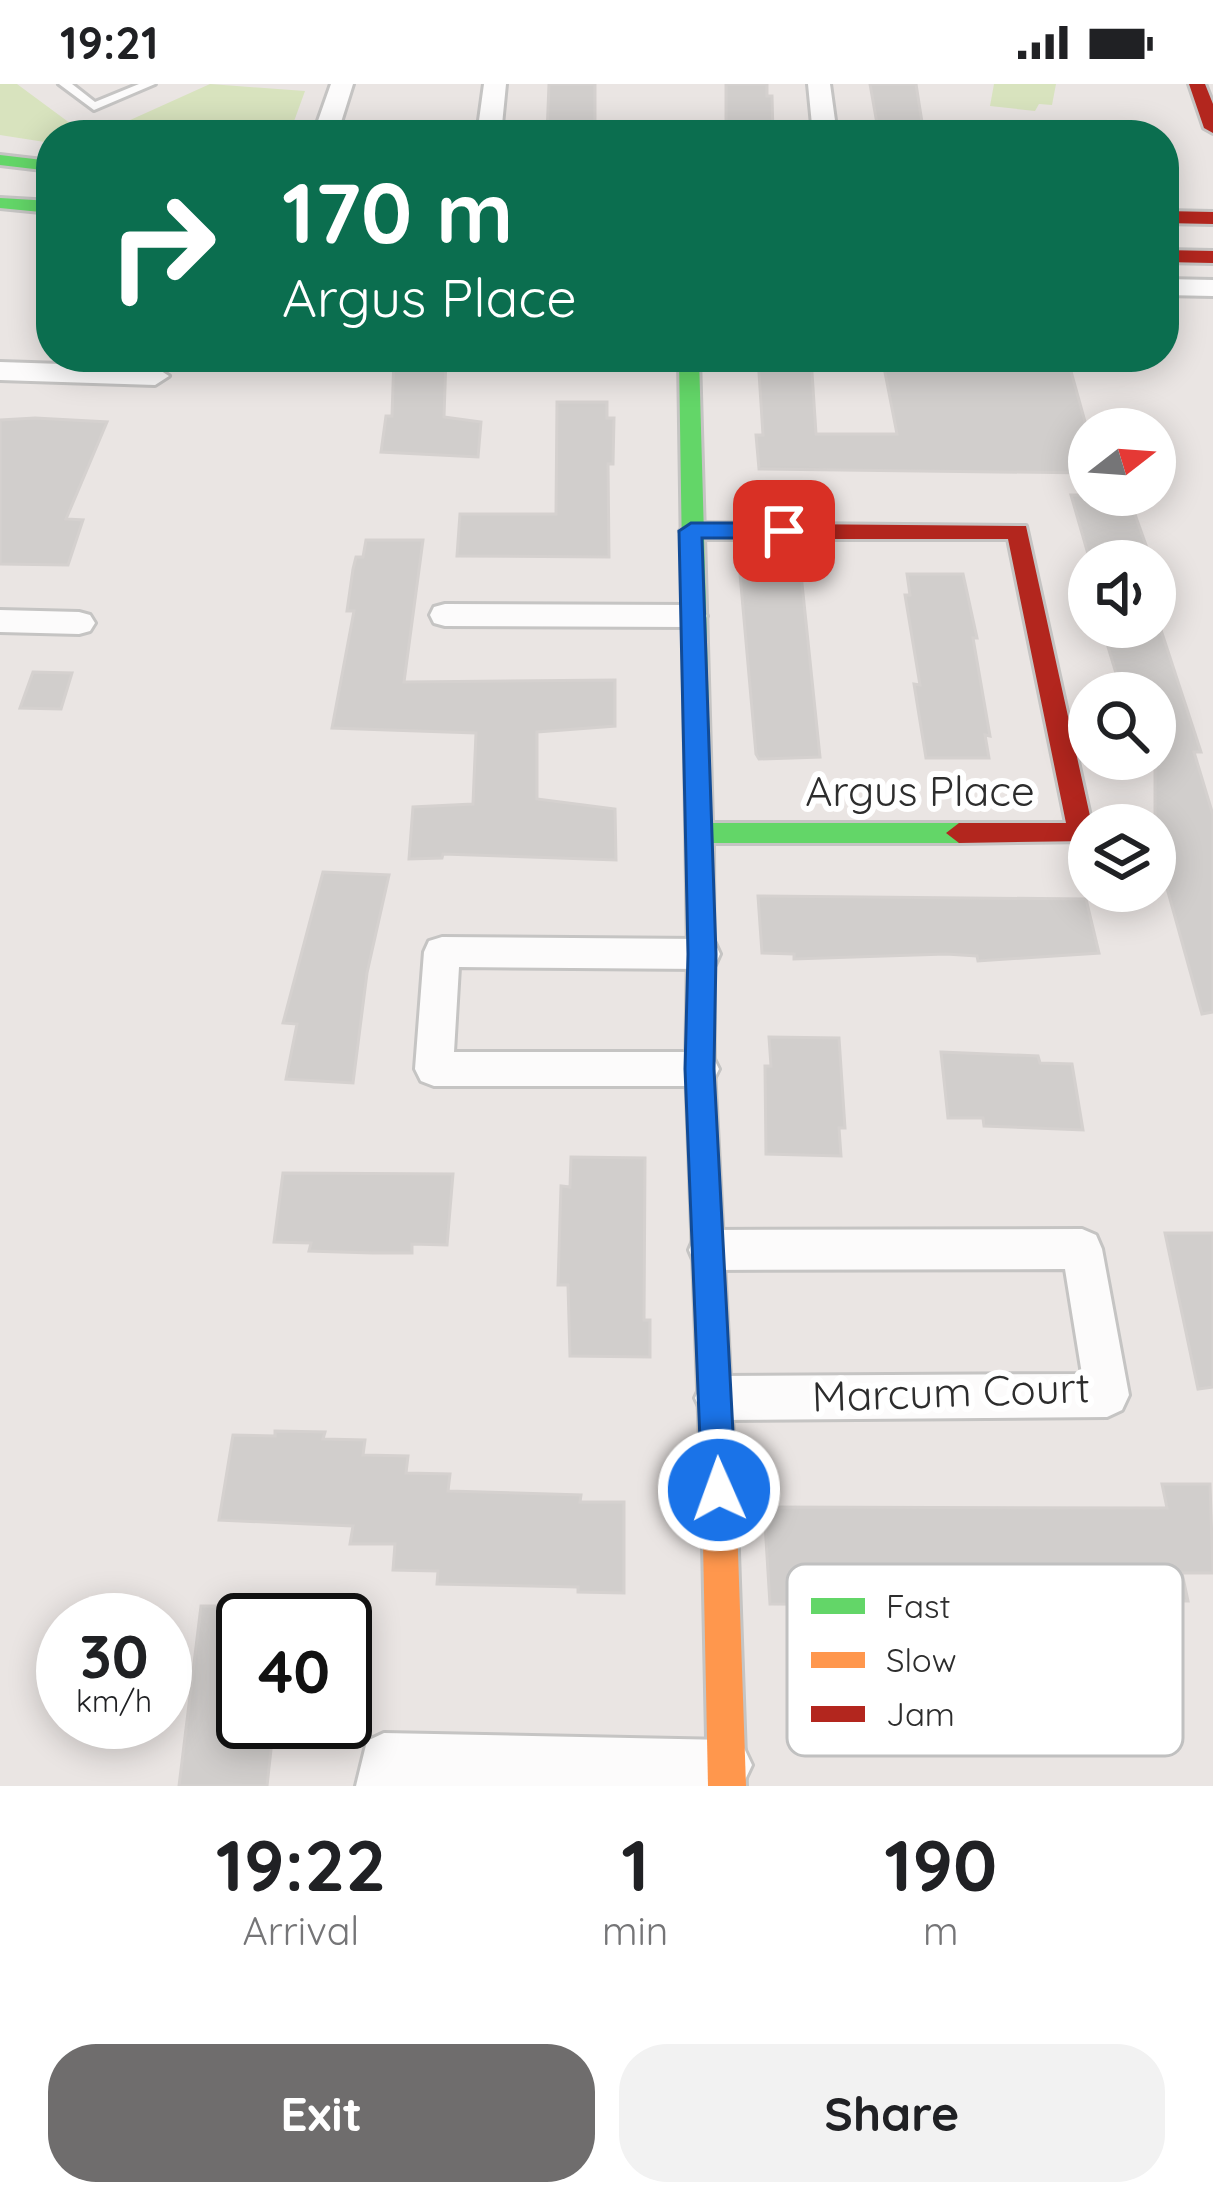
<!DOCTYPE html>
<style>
:root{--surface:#fff;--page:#f2f2f2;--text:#202124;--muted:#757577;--accent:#6f6d6d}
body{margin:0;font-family:Quicksand,sans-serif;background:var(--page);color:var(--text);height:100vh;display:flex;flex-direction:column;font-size:45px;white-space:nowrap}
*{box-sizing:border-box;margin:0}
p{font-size:39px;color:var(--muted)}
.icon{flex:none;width:66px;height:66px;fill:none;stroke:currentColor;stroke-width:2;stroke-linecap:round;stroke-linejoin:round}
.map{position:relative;height:1702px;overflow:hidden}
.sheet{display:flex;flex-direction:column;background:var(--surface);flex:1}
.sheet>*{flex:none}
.banner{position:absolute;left:36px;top:36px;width:1143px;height:252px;border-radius:48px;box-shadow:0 6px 30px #0003;background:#0b6e4f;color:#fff;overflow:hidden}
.needle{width:78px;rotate:73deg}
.fabs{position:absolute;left:1068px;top:324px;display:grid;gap:24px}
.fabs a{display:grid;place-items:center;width:108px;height:108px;border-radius:50%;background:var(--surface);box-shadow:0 6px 30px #0003;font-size:60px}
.speed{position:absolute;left:36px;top:1509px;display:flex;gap:24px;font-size:60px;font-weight:700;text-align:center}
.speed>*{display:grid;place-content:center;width:156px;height:156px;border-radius:50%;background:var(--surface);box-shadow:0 6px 30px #0003;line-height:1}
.speed small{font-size:30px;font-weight:400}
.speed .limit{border:6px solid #111;border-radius:18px;background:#fff;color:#111}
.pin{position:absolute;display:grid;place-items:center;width:102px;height:102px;color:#fff;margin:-51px;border-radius:24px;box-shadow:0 6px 18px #0006}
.me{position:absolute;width:132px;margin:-66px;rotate:358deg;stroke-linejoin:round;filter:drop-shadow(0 0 9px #0008)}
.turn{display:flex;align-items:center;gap:42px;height:252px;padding:0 48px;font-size:54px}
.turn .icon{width:156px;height:156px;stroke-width:2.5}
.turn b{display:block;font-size:84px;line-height:102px}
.eta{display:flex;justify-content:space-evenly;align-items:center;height:204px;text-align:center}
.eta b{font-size:72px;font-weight:700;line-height:84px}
.action{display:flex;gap:24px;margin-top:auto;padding:24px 48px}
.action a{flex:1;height:138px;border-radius:48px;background:var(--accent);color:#fff;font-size:48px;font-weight:700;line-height:138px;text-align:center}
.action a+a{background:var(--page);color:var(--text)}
.status{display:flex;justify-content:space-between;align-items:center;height:84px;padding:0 60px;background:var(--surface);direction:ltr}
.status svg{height:33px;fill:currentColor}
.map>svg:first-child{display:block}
</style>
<div class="status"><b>19:21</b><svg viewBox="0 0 49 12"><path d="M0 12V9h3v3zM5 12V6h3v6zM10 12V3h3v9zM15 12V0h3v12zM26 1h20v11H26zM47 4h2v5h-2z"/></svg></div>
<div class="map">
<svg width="1213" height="1702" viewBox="0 0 1213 1702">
<rect width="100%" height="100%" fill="#eae5e3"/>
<!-- green -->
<path fill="#d8e3be" d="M 0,0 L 17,0 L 86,51 L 51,51 L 51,59 L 0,51 Z
M 210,0 L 305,7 L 289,51 L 97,51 Z
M 994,0 L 1056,0 L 1052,21 L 1039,20 L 1035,27 L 990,22 Z"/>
<!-- building -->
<path fill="#d1cecc" stroke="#d5d1cf" stroke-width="3" d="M 549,0 L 595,0 L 595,51 L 547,51 Z
M 726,0 L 767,0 L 767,12 L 772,12 L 773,51 L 731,51 L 731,42 L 726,42 Z
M 870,0 L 916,0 L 924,51 L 879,51 Z
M 394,273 L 446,273 L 444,333 L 481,338 L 478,373 L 381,368 L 386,332 L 392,332 Z
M 758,273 L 811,273 L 816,350 L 897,350 L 882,273 L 1067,273 L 1089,352 L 1089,389 L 759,385 L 756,351 L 763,351 Z
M 557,318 L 607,318 L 607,334 L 614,334 L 613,380 L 608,380 L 609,473 L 457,472 L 460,430 L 556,430 Z
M 35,334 L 107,338 L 66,435 L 83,436 L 68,481 L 0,480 L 0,336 Z
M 1071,411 L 1128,411 L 1151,475 L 1096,476 L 1094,470 L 1088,470 Z
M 366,456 L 423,456 L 404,598 L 615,596 L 615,642 L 537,648 L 537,715 L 615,725 L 616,776 L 443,770 L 442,774 L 409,775 L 413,723 L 473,720 L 476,649 L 332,644 L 354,527 L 347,527 L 353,485 L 356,473 L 363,473 Z
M 740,490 L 801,490 L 820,673 L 759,675 L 756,670 Z
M 907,490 L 963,490 L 977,554 L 973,554 L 990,652 L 985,651 L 989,674 L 926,674 L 914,600 L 920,601 L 905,511 L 910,511 Z
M 1102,543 L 1160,543 L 1201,668 L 1194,668 L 1213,731 L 1213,928 L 1202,930 L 1155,761 L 1155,609 L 1122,609 Z
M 33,588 L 72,589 L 61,625 L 20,624 Z
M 323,788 L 389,791 L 367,889 L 353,999 L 286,995 L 297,940 L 283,939 Z
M 758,812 L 1086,815 L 1099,869 L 978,877 L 977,872 L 946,870 L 794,875 L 794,870 L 762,869 Z
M 769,953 L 839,954 L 845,1044 L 839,1044 L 841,1072 L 766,1070 L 765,982 L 771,982 Z
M 941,968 L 1038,972 L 1040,979 L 1072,980 L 1083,1046 L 984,1042 L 983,1034 L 948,1034 Z
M 571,1073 L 645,1074 L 644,1236 L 650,1236 L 650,1273 L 570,1272 L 568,1201 L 558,1201 L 561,1102 L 570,1103 Z
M 283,1089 L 453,1090 L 447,1161 L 412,1160 L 412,1169 L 373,1169 L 309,1167 L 311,1159 L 274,1158 Z
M 1165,1149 L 1213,1149 L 1213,1303 L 1198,1305 Z
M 275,1347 L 325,1348 L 323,1355 L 365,1356 L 363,1371 L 408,1372 L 406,1389 L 450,1390 L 448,1407 L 581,1411 L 580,1418 L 624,1418 L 624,1509 L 578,1508 L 578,1503 L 437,1500 L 438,1487 L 393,1486 L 395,1460 L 350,1460 L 353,1442 L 219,1436 L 233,1351 L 275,1352 Z
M 1162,1400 L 1210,1400 L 1213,1489 L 1182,1489 L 1188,1517 L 1141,1517 L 1142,1522 L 1094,1521 L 1093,1517 L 956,1515 L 956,1521 L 770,1520 L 764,1423 L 1167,1424 Z
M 201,1522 L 243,1522 L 243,1638 L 274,1638 L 267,1702 L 179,1702 Z"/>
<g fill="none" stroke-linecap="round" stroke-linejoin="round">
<defs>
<path id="lane" d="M 59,0 L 72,0 L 95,18 L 139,0 L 155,0 L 94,26 Z"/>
<path id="street" d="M 331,0 L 353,0 L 337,51 L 313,51 Z
M 484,0 L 506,0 L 501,51 L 477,51 Z
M 808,0 L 830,0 L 837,51 L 813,51 Z
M 1164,195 L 1213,196 L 1213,212 L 1164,211 Z
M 0,278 L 155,283 L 169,292 L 155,301 L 0,296 Z
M 445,520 L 692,521 L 703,524 L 707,532 L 703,540 L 692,543 L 445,542 L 434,539 L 430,531 L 434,523 Z
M 0,526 L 79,528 L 90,531 L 95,539 L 90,547 L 79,550 L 0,548 Z
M 442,853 L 702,855 L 715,859 L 720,870 L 715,881 L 702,885 L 459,883 L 454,968 L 700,968 L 713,973 L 719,985 L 713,997 L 700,1002 L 434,1002 L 421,997 L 415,985 L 424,868 L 429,857 Z
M 1082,1145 L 1096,1151 L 1102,1165 L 1129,1311 L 1122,1326 L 1107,1333 L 717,1336 L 702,1329 L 695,1314 L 702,1299 L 717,1292 L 1082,1290 L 1065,1185 L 709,1186 L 695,1180 L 689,1166 L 695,1152 L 709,1146 Z
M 384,1649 L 727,1656 L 744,1664 L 752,1681 L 744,1698 L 736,1702 L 356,1702 L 367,1657 Z"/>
<path id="fast" d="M 0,71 L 51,77 L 51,87 L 0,81 Z
M 0,114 L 51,117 L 51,129 L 0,124 Z
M 679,273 L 699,273 L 712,739 L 959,739 L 972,749 L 959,759 L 713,759 L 714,985 L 736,1410 L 731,1422 L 719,1427 L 707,1422 L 702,1410 L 686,985 L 688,870 Z"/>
<path id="slow" d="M 719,1393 L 731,1398 L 736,1410 L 746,1702 L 708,1702 L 702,1410 L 707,1398 Z"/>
<path id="jam" d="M 1189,0 L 1205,0 L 1213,20 L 1213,49 L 1204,44 Z
M 1164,127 L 1213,128 L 1213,140 L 1164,139 Z
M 1164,166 L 1213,167 L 1213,179 L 1164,178 Z
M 691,439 L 1026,442 L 1092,741 L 1089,757 L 959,759 L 946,749 L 959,739 L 1066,739 L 1008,455 L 691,455 L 680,447 Z"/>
</defs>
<!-- lane casing -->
<use href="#lane" stroke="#c5c4c3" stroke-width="6"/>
<!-- street casing -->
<use href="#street" stroke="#c5c4c3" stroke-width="6"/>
<!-- fast casing -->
<use href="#fast" stroke="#c5c4c3" stroke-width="6"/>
<!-- slow casing -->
<use href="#slow" stroke="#c5c4c3" stroke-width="6"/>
<!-- jam casing -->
<use href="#jam" stroke="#c5c4c3" stroke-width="6"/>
<!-- lane -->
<use href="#lane" fill="#fcfbfb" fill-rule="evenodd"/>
<!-- street -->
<use href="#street" fill="#fcfbfb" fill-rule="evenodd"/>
<!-- fast -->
<use href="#fast" fill="#63d668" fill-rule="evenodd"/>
<!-- slow -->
<use href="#slow" fill="#ff974d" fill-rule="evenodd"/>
<!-- jam -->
<use href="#jam" fill="#b3261e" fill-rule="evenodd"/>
</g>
<!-- route -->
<path fill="#1a73e8" stroke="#114b97" stroke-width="3" d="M 691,439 L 784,439 L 795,447 L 784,454 L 702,454 L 716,870 L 714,985 L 736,1406 L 731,1418 L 719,1422 L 707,1418 L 702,1406 L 685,985 L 688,870 L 679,447 Z"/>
<g text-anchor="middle" stroke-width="12" stroke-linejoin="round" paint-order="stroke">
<!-- street labels -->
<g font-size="42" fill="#2d2d2d" stroke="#fff">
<text x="920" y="722">Argus Place</text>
<text transform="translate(951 1308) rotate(-2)" y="15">Marcum Court</text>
</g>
</g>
<!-- legend -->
<rect x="787" y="1480" width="396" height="192" rx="18" fill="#fff" stroke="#c0c0c0" stroke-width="3"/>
<rect x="811" y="1514" width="54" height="16" fill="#63d668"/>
<rect x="811" y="1568" width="54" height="16" fill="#ff974d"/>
<rect x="811" y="1622" width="54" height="16" fill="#b3261e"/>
<g font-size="33" fill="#2d2d2d">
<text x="886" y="1534">Fast</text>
<text x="886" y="1588">Slow</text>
<text x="886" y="1642">Jam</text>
</g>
</svg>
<div class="fabs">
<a><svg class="needle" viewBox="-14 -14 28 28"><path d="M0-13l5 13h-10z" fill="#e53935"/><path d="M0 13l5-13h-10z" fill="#757577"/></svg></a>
<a><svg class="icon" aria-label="sound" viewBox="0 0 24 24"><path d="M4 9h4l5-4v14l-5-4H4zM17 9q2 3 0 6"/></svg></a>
<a><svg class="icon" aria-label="search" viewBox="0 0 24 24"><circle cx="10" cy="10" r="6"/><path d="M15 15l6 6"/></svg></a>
<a><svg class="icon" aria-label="layers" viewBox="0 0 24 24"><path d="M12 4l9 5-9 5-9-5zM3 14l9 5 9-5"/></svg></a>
</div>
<div class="speed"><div>30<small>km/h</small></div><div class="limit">40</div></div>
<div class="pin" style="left:784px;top:447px;background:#d93025"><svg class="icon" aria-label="arrive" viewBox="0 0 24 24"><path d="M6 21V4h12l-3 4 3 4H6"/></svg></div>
<svg class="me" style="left:719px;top:1406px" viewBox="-20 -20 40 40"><circle r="17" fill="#1a73e8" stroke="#fff" stroke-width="3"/><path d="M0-11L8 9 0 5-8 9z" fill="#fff"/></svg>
<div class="banner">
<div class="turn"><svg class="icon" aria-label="right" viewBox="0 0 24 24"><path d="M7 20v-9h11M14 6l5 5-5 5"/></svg><div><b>170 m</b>Argus Place</div></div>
</div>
</div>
<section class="sheet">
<div class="eta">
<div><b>19:22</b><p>Arrival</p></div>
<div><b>1</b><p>min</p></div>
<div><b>190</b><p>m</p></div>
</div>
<div class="action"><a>Exit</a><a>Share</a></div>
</section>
